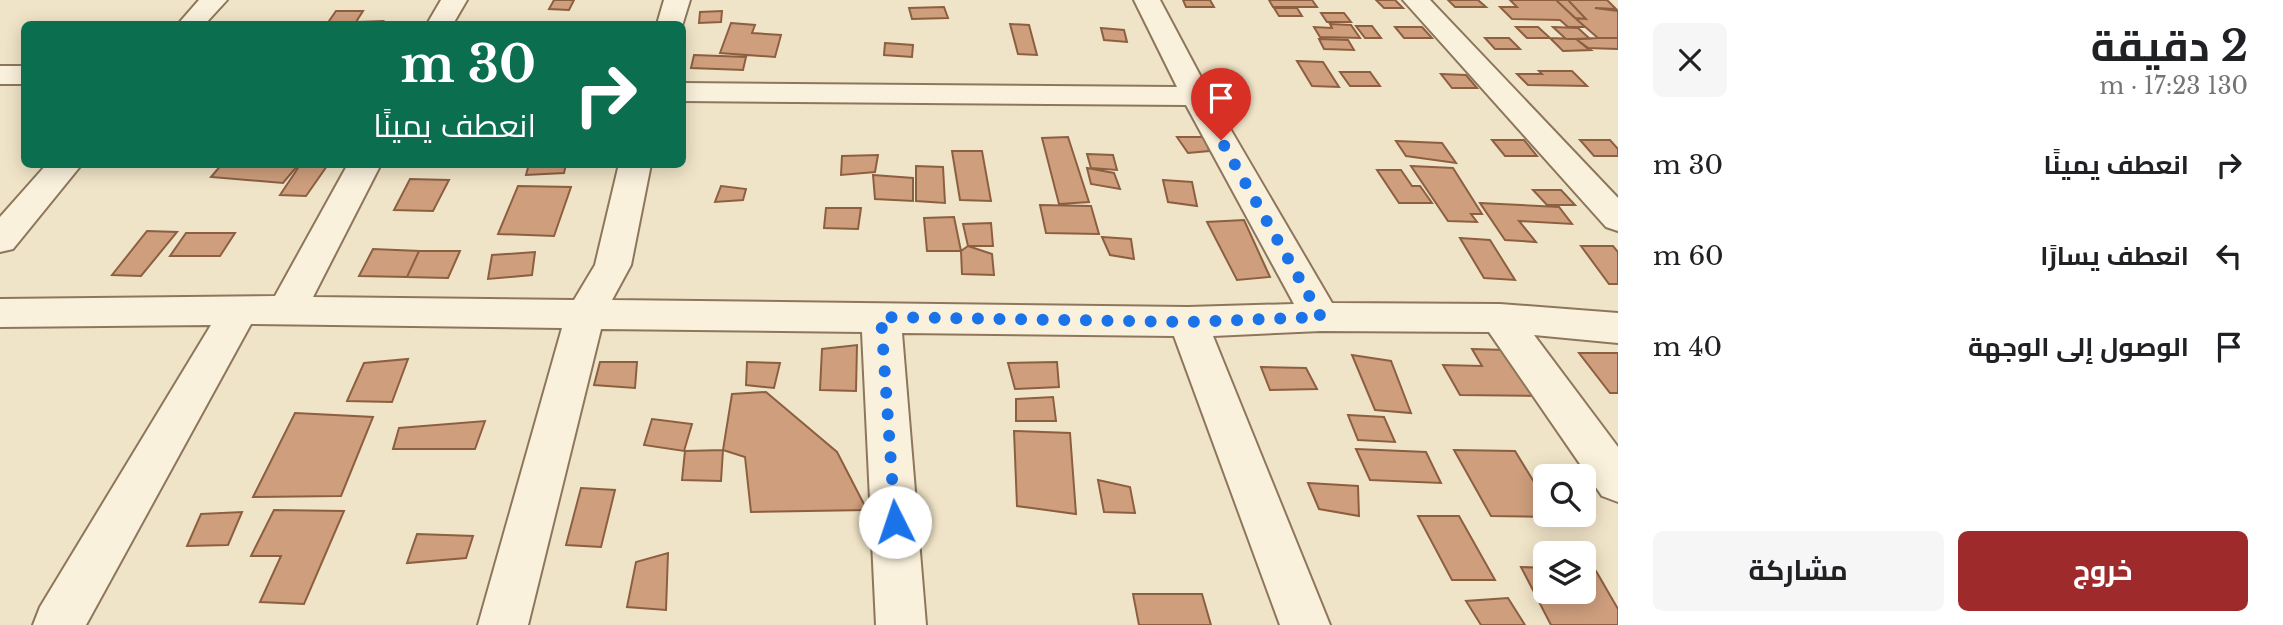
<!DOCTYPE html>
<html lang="ar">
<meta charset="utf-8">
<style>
:root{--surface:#fff;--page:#f6f6f6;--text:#202124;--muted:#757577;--accent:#9e2a2b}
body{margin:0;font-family:"Libre Baskerville",Cairo,serif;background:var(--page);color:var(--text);direction:rtl;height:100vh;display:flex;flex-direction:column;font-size:26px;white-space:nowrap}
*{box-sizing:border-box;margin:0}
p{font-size:23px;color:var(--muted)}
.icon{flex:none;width:38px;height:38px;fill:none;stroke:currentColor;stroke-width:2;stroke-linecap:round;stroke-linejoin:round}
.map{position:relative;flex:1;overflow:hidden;direction:ltr}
.side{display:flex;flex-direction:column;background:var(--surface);width:665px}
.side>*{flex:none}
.guide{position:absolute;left:21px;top:21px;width:665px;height:147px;border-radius:10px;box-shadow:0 4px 18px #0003;direction:rtl;background:#0b6e4f;color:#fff;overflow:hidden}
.tools{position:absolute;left:1533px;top:464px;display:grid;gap:14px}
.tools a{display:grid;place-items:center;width:63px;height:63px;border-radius:10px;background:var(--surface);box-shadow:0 4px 18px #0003;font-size:35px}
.pin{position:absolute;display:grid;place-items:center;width:60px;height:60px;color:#fff;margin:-72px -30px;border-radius:50% 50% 50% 0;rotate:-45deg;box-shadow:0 0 7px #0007}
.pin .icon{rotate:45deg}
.me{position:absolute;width:77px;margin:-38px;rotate:356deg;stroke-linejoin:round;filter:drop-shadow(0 0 5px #0008)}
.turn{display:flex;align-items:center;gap:24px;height:147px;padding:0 35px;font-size:32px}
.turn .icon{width:91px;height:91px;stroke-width:2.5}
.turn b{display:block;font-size:49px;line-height:60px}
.round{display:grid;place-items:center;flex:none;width:74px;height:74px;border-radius:10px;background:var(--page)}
.summary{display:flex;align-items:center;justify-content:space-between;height:119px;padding:0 35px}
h1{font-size:42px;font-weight:700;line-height:52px}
.primary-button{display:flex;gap:14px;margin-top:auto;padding:14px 35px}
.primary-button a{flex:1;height:80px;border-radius:10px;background:var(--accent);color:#fff;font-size:28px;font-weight:700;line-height:80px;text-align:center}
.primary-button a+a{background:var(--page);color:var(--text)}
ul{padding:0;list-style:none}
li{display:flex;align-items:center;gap:21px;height:91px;padding:0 35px}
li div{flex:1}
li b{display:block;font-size:26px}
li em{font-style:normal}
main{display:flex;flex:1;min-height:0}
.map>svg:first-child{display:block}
</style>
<main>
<section class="side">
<div class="summary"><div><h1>2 دقيقة</h1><p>130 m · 17:23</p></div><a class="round"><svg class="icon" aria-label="close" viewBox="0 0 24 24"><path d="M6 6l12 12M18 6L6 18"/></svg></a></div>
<ul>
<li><svg class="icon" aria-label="right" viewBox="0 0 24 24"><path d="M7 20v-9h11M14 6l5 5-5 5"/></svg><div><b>انعطف يمينًا</b></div><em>30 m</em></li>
<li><svg class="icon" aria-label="left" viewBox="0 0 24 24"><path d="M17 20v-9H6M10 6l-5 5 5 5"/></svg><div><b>انعطف يسارًا</b></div><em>60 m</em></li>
<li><svg class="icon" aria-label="arrive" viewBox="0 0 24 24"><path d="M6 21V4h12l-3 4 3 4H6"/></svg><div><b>الوصول إلى الوجهة</b></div><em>40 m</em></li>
</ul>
<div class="primary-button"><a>خروج</a><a>مشاركة</a></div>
</section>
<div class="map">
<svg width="1618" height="625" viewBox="0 0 1618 625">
<rect width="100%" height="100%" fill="#f0e4c8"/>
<!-- building -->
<path fill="#cf9f7d" stroke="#8d5f41" stroke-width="2" d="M 554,0 L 574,0 L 569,10 L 549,9 Z
M 1183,0 L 1210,0 L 1214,7 L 1186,7 Z
M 1269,0 L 1312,0 L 1317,7 L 1273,7 Z
M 1376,0 L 1395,0 L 1403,8 L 1384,8 Z
M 1448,0 L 1478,0 L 1486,7 L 1455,7 Z
M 1510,0 L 1556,0 L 1585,27 L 1568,27 L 1560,20 L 1512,19 L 1500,7 L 1517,7 Z
M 1556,0 L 1568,0 L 1586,19 L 1575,18 Z
M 1568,0 L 1607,0 L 1616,9 L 1595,8 L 1618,11 L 1618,38 L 1598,38 L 1575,18 L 1586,19 Z
M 944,7 L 948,18 L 912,19 L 909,8 Z
M 1274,8 L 1297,8 L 1302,16 L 1279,16 Z
M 336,11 L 363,11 L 356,22 L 383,21 L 381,24 L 327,24 Z
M 722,11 L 721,22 L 699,23 L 700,12 Z
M 1321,13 L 1344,13 L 1351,22 L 1327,22 Z
M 731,23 L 755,25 L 752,33 L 781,35 L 775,57 L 720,53 Z
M 1010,24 L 1029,25 L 1037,55 L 1018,54 Z
M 1330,24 L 1351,25 L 1360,38 L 1320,37 L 1314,27 L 1332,28 Z
M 1356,26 L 1372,26 L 1381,38 L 1365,38 Z
M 1395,27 L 1422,27 L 1432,38 L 1404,38 Z
M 1516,27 L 1538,27 L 1550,38 L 1527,38 Z
M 1553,27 L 1578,28 L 1590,39 L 1566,39 Z
M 1101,28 L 1124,30 L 1127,42 L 1104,40 Z
M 1485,38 L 1509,38 L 1520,49 L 1495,49 Z
M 1550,38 L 1576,39 L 1591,50 L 1563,51 Z
M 1598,38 L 1618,38 L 1618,49 L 1587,48 L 1576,39 Z
M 1319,39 L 1348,40 L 1354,50 L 1324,49 Z
M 885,43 L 913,45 L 912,57 L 884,55 Z
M 694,55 L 746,57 L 743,70 L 691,68 Z
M 1297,61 L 1323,62 L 1339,87 L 1312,86 Z
M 1539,71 L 1572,71 L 1587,86 L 1528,85 L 1517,74 L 1542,74 Z
M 1340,72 L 1370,72 L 1380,86 L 1350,86 Z
M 1441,74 L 1466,75 L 1477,88 L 1452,88 Z
M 1068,137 L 1089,202 L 1059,204 L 1042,138 Z
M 1177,137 L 1206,137 L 1209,151 L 1188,153 Z
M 1492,140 L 1524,140 L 1537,156 L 1505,156 Z
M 1580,140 L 1610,140 L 1618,149 L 1618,156 L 1594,156 Z
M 1396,141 L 1442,143 L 1456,163 L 1406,156 Z
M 952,151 L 982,151 L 991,201 L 960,200 Z
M 1087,154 L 1113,155 L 1117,170 L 1091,168 Z
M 878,155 L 875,172 L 841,175 L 842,156 Z
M 222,164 L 299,164 L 283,183 L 211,177 Z
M 529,164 L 566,164 L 564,173 L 526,175 Z
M 300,165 L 327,166 L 306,196 L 280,195 Z
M 916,166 L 943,167 L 945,203 L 916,201 Z
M 1411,166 L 1453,168 L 1482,214 L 1471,214 L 1477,222 L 1448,221 Z
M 1087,168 L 1114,173 L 1120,189 L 1091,184 Z
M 1377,170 L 1401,170 L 1412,186 L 1420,186 L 1432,203 L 1399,203 Z
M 873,175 L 913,178 L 913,201 L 875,199 Z
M 410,179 L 449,180 L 433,211 L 394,210 Z
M 1163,180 L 1192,182 L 1197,206 L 1168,202 Z
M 518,186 L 571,187 L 554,236 L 498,234 Z
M 721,186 L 746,189 L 743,200 L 715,202 Z
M 1533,190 L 1561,190 L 1575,205 L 1547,205 Z
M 1480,203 L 1559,207 L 1572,224 L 1519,221 L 1536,242 L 1505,240 Z
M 1040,205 L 1091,206 L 1099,234 L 1046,233 Z
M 826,208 L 861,208 L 858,229 L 824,228 Z
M 954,217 L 961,251 L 927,251 L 924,218 Z
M 1244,220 L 1270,277 L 1237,280 L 1207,222 Z
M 991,223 L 993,246 L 968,246 L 963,224 Z
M 147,231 L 177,232 L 141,276 L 112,275 Z
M 186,233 L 235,233 L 220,256 L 170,256 Z
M 1102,237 L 1131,239 L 1134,259 L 1110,255 Z
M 1460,238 L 1490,240 L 1515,280 L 1484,278 Z
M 968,246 L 992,254 L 994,275 L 962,274 L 961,251 Z
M 1581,246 L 1613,246 L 1618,252 L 1618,284 L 1609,284 Z
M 373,249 L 419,251 L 407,277 L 359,276 Z
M 419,251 L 460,251 L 448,278 L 407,277 Z
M 535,252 L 532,275 L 488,279 L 492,255 Z
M 857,345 L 856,391 L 820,390 L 822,349 Z
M 1472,349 L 1507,350 L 1538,396 L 1460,395 L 1443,365 L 1482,366 Z
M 1579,353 L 1618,353 L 1618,393 L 1610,393 Z
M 1352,355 L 1391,361 L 1411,413 L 1375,410 Z
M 408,359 L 392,402 L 347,401 L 364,363 Z
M 600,362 L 637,362 L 635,388 L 594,385 Z
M 747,362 L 780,363 L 774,388 L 746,385 Z
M 1057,362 L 1059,387 L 1015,389 L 1008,363 Z
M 1261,367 L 1306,368 L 1317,389 L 1270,390 Z
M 766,392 L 837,452 L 867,510 L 751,512 L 745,457 L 723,450 L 732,394 Z
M 1053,397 L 1056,421 L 1016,421 L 1016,399 Z
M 295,413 L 373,417 L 341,496 L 253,497 Z
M 1348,415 L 1384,417 L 1395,442 L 1358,440 Z
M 652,419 L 692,424 L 684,451 L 644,445 Z
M 485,421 L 475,449 L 393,449 L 399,428 Z
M 1014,431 L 1070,433 L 1076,514 L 1017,506 Z
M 1356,449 L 1426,452 L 1441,483 L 1370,480 Z
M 723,450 L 721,481 L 682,480 L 685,451 Z
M 1454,450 L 1515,451 L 1545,500 L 1545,514 L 1556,517 L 1491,516 Z
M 1098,480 L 1130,487 L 1135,513 L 1104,512 Z
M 1308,483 L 1358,486 L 1359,516 L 1319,509 Z
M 581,488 L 615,490 L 601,547 L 566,545 Z
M 274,510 L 344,511 L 304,604 L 260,602 L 281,556 L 251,556 Z
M 242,512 L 228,545 L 187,546 L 201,514 Z
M 1418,516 L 1459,516 L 1495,580 L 1452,580 Z
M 417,534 L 473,536 L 466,558 L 407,563 Z
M 668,553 L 666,610 L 627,607 L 636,562 Z
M 1521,567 L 1545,568 L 1545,592 L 1584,592 L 1584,570 L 1596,571 L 1618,609 L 1618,625 L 1551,625 Z
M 1133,594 L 1202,594 L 1211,625 L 1139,625 Z
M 1508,598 L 1525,625 L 1481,625 L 1466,601 Z"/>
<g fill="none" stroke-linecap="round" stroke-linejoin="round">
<defs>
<path id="minor" d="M 199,0 L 227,0 L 205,24 L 178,24 Z
M 441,0 L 467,0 L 453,24 L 427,24 Z
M 664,0 L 690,0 L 682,26 L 657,24 Z
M 1134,0 L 1160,0 L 1211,96 L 1332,303 L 1500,304 L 1618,313 L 1618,343 L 1534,335 L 1618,447 L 1618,502 L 1602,496 L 1489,332 L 1321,331 L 1213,336 L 1330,625 L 1280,625 L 1174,336 L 902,333 L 926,625 L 876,625 L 862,332 L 601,329 L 528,625 L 478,625 L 562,328 L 251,324 L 86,625 L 33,625 L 40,607 L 211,325 L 0,327 L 0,299 L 275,296 L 348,164 L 381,164 L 313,297 L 574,300 L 595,265 L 619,164 L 651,164 L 631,265 L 612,300 L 1188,307 L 1294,304 L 1186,105 L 682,101 L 682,83 L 1177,87 Z
M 1403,0 L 1430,0 L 1618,198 L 1618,231 L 1606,227 Z
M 0,66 L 24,66 L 24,84 L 0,84 Z
M 47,164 L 82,164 L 13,249 L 0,252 L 0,217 Z"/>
</defs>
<!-- minor casing -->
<use href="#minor" stroke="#8d765c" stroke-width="4"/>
<!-- minor -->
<use href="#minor" fill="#faf1dc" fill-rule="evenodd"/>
</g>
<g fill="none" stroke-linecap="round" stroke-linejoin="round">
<!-- route -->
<path stroke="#1a73e8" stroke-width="12" stroke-dasharray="0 21.6" d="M 895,522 L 881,317 L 1188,322 L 1321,317 L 1221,140"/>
</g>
</svg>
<div class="tools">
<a><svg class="icon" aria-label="search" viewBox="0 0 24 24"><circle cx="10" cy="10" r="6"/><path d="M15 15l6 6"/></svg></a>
<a><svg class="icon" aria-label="layers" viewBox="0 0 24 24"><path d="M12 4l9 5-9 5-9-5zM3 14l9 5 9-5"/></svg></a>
</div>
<div class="pin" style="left:1221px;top:140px;background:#d93025"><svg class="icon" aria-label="arrive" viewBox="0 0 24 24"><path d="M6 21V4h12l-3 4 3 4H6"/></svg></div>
<svg class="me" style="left:895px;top:522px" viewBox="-20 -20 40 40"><circle r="19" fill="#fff"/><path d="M0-13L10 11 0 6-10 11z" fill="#1a73e8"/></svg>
<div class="guide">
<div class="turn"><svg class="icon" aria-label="right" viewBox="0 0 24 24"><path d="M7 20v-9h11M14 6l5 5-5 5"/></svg><div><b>30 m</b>انعطف يمينًا</div></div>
</div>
</div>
</main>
